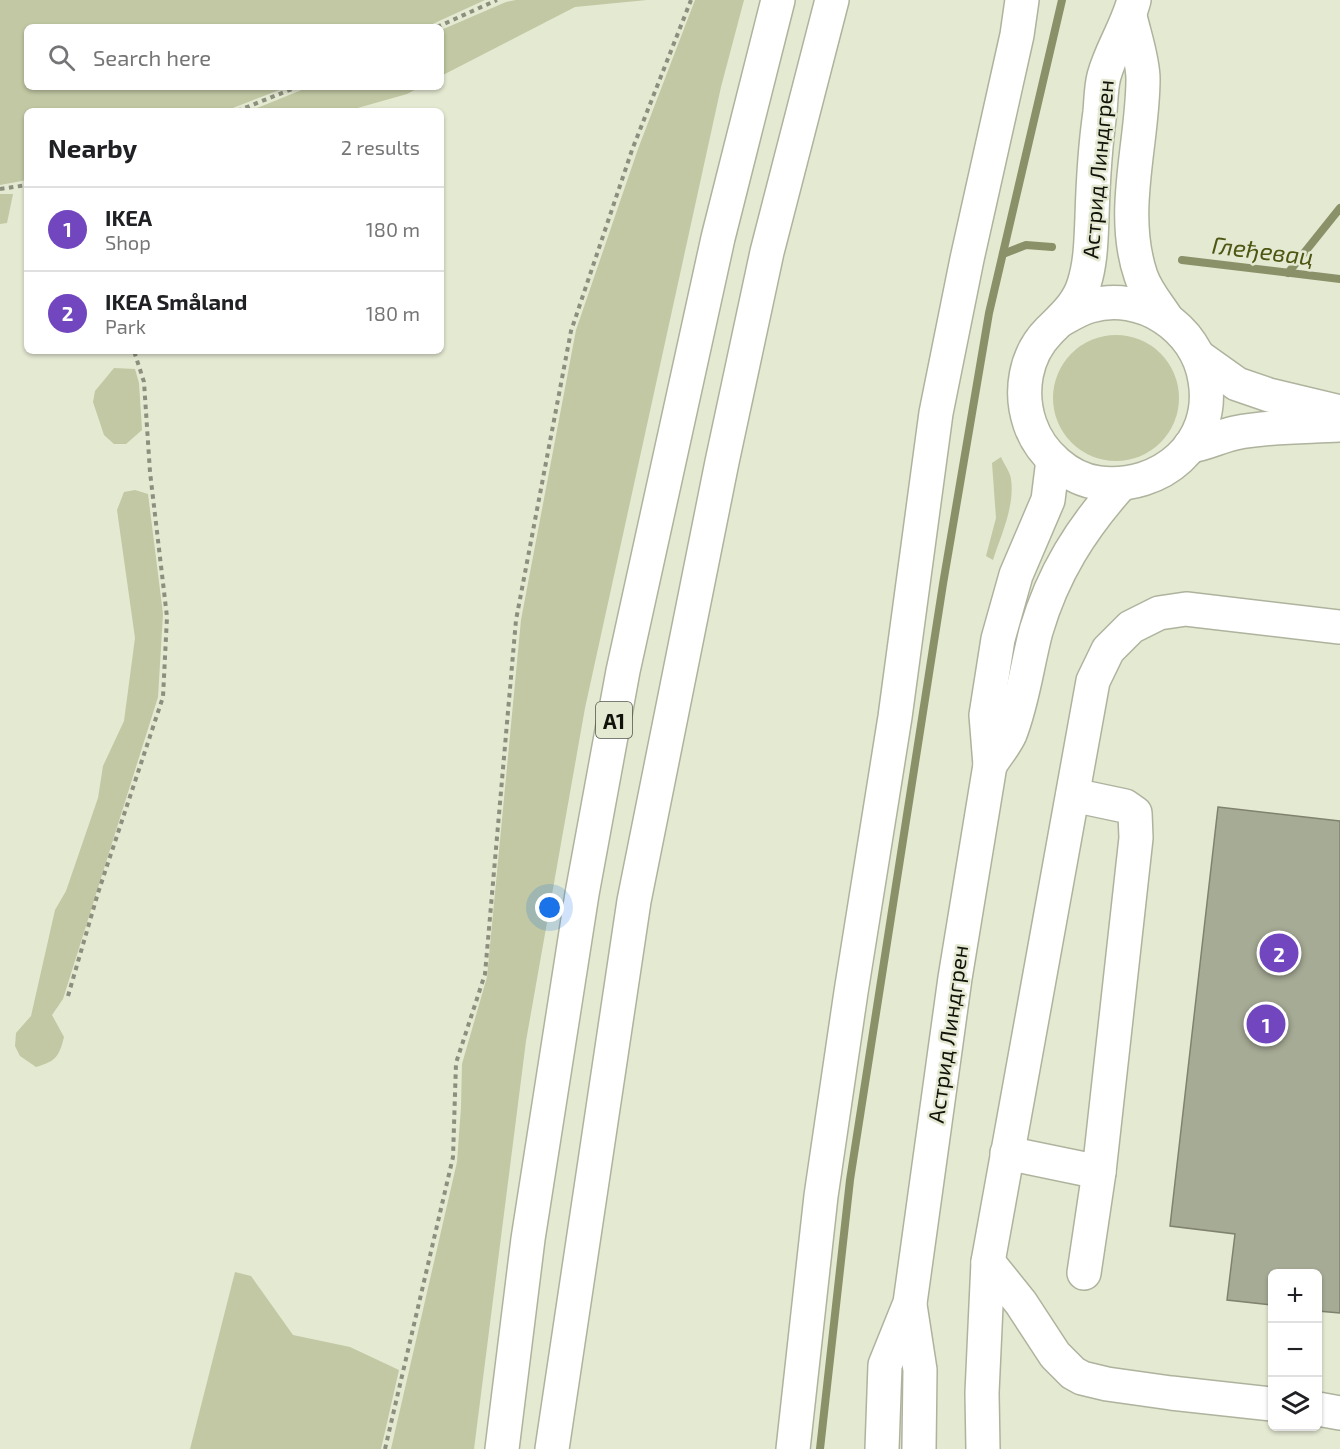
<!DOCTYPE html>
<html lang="en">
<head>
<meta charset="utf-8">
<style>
  body { margin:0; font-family:"Exo 2",sans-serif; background:#f2f2f2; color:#202124 }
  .controls { position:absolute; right:18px; bottom:18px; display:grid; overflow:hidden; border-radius:9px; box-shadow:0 2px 4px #0004 }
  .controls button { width:54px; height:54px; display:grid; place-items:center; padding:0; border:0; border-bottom:2px solid #e0e0e0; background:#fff; color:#202124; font:30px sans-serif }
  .you { position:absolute; left:550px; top:908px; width:21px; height:21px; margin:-15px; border:4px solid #fff; border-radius:50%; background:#1a73e8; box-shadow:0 0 0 9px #1a73e833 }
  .badge { display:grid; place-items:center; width:39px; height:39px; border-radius:50%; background:#7146be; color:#fff; font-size:20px; font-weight:700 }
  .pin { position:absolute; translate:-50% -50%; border:3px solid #fff; box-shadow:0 2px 6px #0006 }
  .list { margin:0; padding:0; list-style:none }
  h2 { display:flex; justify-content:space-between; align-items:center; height:78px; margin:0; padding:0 24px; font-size:26px }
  h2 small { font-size:20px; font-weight:400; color:#757577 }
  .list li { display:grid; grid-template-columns:39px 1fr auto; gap:18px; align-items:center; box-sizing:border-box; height:84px; padding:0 24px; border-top:2px solid #e0e0e0 }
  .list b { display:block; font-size:22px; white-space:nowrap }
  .list p { margin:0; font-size:20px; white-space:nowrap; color:#757577 }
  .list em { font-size:20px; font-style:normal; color:#757577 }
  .icon { flex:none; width:33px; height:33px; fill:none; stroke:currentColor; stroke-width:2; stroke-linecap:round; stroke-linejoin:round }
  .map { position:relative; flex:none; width:1340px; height:1449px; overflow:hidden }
  .search { position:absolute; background:#fff; box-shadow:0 2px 4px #0004; left:24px; top:24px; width:420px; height:66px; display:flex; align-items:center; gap:15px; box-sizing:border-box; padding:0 21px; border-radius:9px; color:#757577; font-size:22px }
  .panel { position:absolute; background:#fff; box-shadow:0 2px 4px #0004; left:24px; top:108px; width:420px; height:246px; border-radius:9px }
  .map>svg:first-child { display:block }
  .green { fill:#c1c8a3 }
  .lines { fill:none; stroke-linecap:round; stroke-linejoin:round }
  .stream { stroke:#8a9169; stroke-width:8 }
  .building { fill:#a6ab95; stroke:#7f836e; stroke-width:1.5 }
  .minor-casing { stroke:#aeb39d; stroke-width:36 }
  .highway-casing { stroke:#aeb39d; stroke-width:36 }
  .path { stroke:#8c8f7e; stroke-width:4; stroke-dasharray:4.5 4.5; stroke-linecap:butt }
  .minor { stroke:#fff; stroke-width:33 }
  .highway { stroke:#fff; stroke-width:33 }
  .labels { text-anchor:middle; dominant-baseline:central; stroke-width:5; stroke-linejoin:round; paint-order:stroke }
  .shield { fill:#e4e9d2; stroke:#505246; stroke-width:1.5 }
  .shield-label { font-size:21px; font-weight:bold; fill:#11120a }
  .street-label { font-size:22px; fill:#11120a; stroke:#e4e9d2 }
  .water-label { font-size:24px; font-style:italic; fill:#4e5613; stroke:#e4e9d2 }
</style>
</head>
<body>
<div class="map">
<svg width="1340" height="1449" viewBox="0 0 1340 1449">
  <rect width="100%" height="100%" fill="#e4e9d2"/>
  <g class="green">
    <polygon points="0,0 485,0 426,27 27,27 27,87 287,87 225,111 27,111 27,180 0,185"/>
    <polygon points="516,0 647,0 575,7 441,76 441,30 506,2"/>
    <polygon points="695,0 744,0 721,87 585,708 526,1041 474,1449 391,1449 457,1162 461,1107 462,1064 487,977 521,620 576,330 638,149"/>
    <polygon points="309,87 420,87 407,94 347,111 250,111"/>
    <polygon points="0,194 13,194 7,223 0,224"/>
    <circle cx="1116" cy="398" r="63"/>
    <polygon points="114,368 135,369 139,383 142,430 126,444 114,444 104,435 93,402 95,391"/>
    <path d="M1001 457C1004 464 1010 472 1011 479 1015 506 1001 535 993 560L986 556 996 518 992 463Z"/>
    <path d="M135 490 148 494 163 614 158 697 63 999 52 1015 64 1037C59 1057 56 1061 36 1067L20 1056 15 1046 16 1033 31 1016 55 910 66 891 98 798 103 766 124 721 135 638 117 510 124 492Z"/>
    <polygon points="235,1272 251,1276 293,1335 350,1347 399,1370 381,1449 190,1449"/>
  </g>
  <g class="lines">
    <g class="stream">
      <polyline points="1003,254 1026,245 1052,247"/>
      <polyline points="1182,260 1340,279"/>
      <polyline points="1288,273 1340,208"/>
      <polyline points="820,1449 850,1180 943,584 989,313 1062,0"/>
    </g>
  </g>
  <polygon class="building" points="1218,807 1340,821 1340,1313 1318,1311 1318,1274 1272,1274 1272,1305 1227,1300 1235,1234 1170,1226"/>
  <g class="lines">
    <g class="minor-casing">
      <g id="minor">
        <path d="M1130 16C1134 34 1143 60 1143 79 1143 143 1119 212 1141 276 1146 291 1158 305 1167 319"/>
        <path d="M1061 320C1070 315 1079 309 1090 306 1141 291 1197 327 1205 380 1216 444 1161 490 1099 483 1068 479 1040 453 1030 424 1019 392 1025 355 1049 331 1064 316 1078 304 1084 284 1091 262 1091 239 1092 217 1093 182 1095 147 1100 112 1101 101 1101 87 1104 76 1111 50 1127 27 1134 0"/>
        <polyline points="1199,357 1237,384 1269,395 1340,412"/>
        <path d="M1190 446C1206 444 1220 436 1235 433 1269 426 1306 427 1340 425"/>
        <path d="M990 765C996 755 1005 745 1010 734 1023 701 1027 665 1036 631 1053 573 1081 529 1121 484"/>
        <polyline points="1007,1153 1099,1172 1136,838 1135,813 1125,806 1073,795"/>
        <polyline points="988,1262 1021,1303 1055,1355 1073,1373 1082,1378 1107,1384 1171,1393 1272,1404"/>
        <polyline points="1084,1273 1099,1172"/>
        <polyline points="910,1305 920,1370 919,1449"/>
        <polyline points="1318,1409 1340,1413"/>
        <polyline points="793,1449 821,1196 851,992 895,717 936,413 967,259 1017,35 1022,0"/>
        <polyline points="882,1449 885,1365 910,1303 955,978 990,765 986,715 998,639 1016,575 1048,500 1053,460"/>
        <polyline points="983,1449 982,1393 988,1262 1093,681 1108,650 1131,627 1159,613 1186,609 1340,627"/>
      </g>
    </g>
    <g class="highway-casing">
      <g id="highway">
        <polyline points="502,1449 528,1239 582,894 623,671 718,238 778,0"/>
        <polyline points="552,1449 634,901 722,462 767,252 832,0"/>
      </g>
    </g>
    <g class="path">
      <polyline points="437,27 497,0"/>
      <polyline points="237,111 297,87"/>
      <polyline points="0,189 27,185"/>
      <polyline points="68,996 98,893 163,697 167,617 150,472 144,382 134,351"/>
      <polyline points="385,1449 453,1157 456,1063 485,974 516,620 571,331 632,150 691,0"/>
    </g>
    <use href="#minor" class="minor"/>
    <use href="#highway" class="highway"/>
  </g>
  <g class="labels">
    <rect class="shield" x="596" y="702" width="36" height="36" rx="4.5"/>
    <g class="shield-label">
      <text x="614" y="720">A1</text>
    </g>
    <g class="street-label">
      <text transform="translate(1097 169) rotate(-85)">Астрид Линдгрен</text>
      <text transform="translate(947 1034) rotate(-82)">Астрид Линдгрен</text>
    </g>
    <g class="water-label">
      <text transform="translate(1263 250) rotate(7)">Глеђевац</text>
    </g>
  </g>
</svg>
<div class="controls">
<button>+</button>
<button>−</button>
<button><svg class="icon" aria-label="layers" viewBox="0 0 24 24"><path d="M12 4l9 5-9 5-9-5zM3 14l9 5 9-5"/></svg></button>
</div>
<div class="you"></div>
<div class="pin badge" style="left:1266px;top:1024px">1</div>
<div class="pin badge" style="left:1279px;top:953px">2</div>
<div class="search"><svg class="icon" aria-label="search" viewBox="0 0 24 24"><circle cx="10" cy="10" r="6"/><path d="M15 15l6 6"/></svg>Search here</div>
<section class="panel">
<h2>Nearby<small>2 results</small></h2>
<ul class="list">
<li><span class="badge">1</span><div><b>IKEA</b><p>Shop</p></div><em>180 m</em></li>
<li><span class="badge">2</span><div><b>IKEA Småland</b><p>Park</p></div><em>180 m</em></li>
</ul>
</section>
</div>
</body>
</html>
